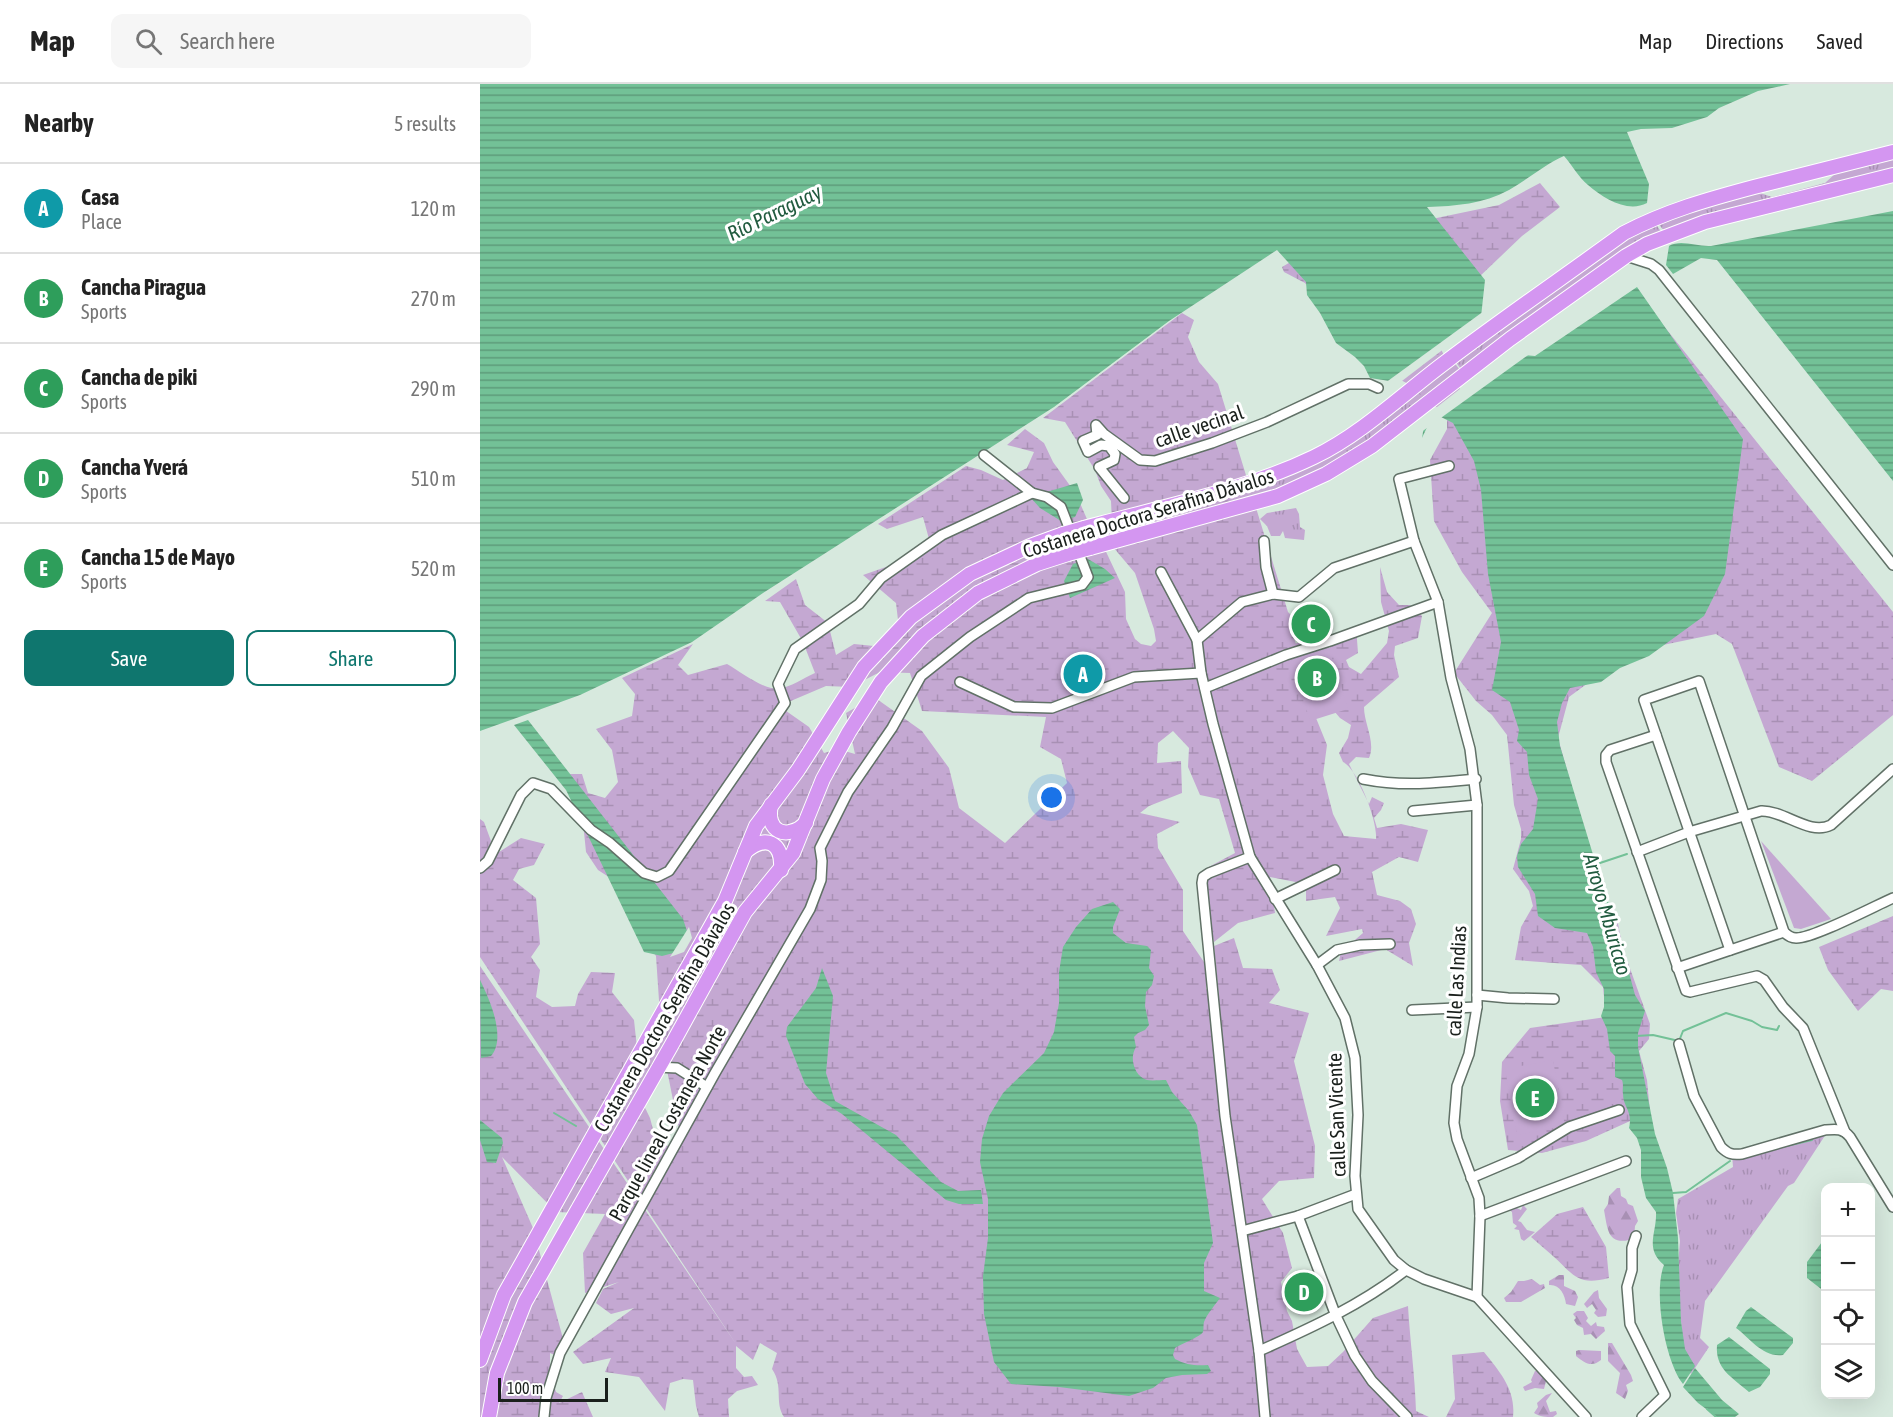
<!DOCTYPE html>
<html lang="en">
<head>
<meta charset="utf-8">
<style>
  body { margin:0; font-family:"Asap Condensed",sans-serif; background:#f6f6f6; color:#222 }
  .controls { position:absolute; right:18px; bottom:18px; display:grid; overflow:hidden; border-radius:12px; box-shadow:0 6px 24px #0002 }
  .controls button { width:54px; height:54px; display:grid; place-items:center; padding:0; border:0; border-bottom:2px solid #e0e0e0; background:#fff; color:#222; font:30px sans-serif }
  .scale { position:absolute; left:18px; bottom:15px; width:110px; box-sizing:border-box; padding-left:6px; border:3px solid #1a201c; border-top:0; font-size:16px; line-height:21px; white-space:nowrap; color:#1a201c; -webkit-text-stroke:4px #fff; paint-order:stroke }
  .you { position:absolute; left:572px; top:714px; width:21px; height:21px; margin:-15px; border:4px solid #fff; border-radius:50%; background:#1a73e8; box-shadow:0 0 0 9px #1a73e833 }
  .badge { display:grid; place-items:center; width:39px; height:39px; border-radius:50%; background:#0f766e; color:#fff; font-size:20px; font-weight:700 }
  .pin { position:absolute; translate:-50% -50%; border:3px solid #fff; box-shadow:0 2px 6px #0006 }
  .list { margin:0; padding:0; list-style:none }
  h2 { display:flex; justify-content:space-between; align-items:center; height:78px; margin:0; padding:0 24px; font-size:26px }
  h2 small { font-size:20px; font-weight:400; color:#767676 }
  .list li { display:grid; grid-template-columns:39px 1fr auto; gap:18px; align-items:center; box-sizing:border-box; height:90px; padding:0 24px; border-top:2px solid #e0e0e0 }
  .list b { display:block; font-size:22px; white-space:nowrap }
  .list p { margin:0; font-size:20px; white-space:nowrap; color:#767676 }
  .list em { font-size:20px; font-style:normal; color:#767676 }
  .actions { display:flex; gap:12px; padding:18px 24px }
  .actions a { flex:1; padding:14px 0; border:2px solid #0f766e; border-radius:12px; text-align:center; font-size:21px; color:#0f766e }
  .actions .main { background:#0f766e; color:#fff }
  .icon { flex:none; width:33px; height:33px; fill:none; stroke:currentColor; stroke-width:2; stroke-linecap:round; stroke-linejoin:round }
  .map { position:relative; flex:none; width:1413px; height:1333px; overflow:hidden }
  header { display:flex; align-items:center; gap:36px; box-sizing:border-box; height:84px; padding:0 30px; background:#fff; border-bottom:2px solid #e0e0e0 }
  header strong { font-size:28px }
  nav { display:flex; gap:33px; margin-inline-start:auto; font-size:21px }
  .search { width:420px; height:54px; background:#f6f6f6; display:flex; align-items:center; gap:15px; box-sizing:border-box; padding:0 21px; border-radius:12px; color:#767676; font-size:22px }
  main { display:flex }
  aside { flex:1; background:#fff }
  .map>svg:first-child { display:block }
  .grass { fill:url(#grass-tufts) }
  .forest { fill:url(#forest-firs) }
  .wetland { fill:url(#wetland-marsh); fill-rule:evenodd }
  .park { fill:#c4a8d2 }
  .water { fill:url(#water-rules) }
  .pier { fill:#d7e9de }
  .lines { fill:none; stroke-linecap:round; stroke-linejoin:round }
  .stream { stroke:#73c197; stroke-width:2 }
  .minor-casing { stroke:#617167; stroke-width:12 }
  .highway-casing { stroke:#fff; stroke-width:16 }
  .minor { stroke:#fff; stroke-width:9 }
  .highway { stroke:#d496f1; stroke-width:14 }
  .highway-bridge-casing { stroke:#fff; stroke-width:16; stroke-linecap:butt }
  .highway-bridge { stroke:#d496f1; stroke-width:14 }
  .labels { text-anchor:middle; dominant-baseline:central; stroke-width:6; stroke-linejoin:round; paint-order:stroke }
  .street-label { font-size:20px; fill:#1a201c; stroke:#fff }
  .water-label { font-size:21px; font-style:italic; fill:#215b3f; stroke:#fff }
</style>
</head>
<body>
<header>
<strong>Map</strong>
<div class="search"><svg class="icon" aria-label="search" viewBox="0 0 24 24"><circle cx="10" cy="10" r="6"/><path d="M15 15l6 6"/></svg>Search here</div>
<nav><a>Map</a><a>Directions</a><a>Saved</a></nav>
</header>
<main>
<aside>
<h2>Nearby<small>5 results</small></h2>
<ul class="list">
<li><span class="badge" style="background:#0f9aa8">A</span><div><b>Casa</b><p>Place</p></div><em>120 m</em></li>
<li><span class="badge" style="background:#2e9e5b">B</span><div><b>Cancha Piragua</b><p>Sports</p></div><em>270 m</em></li>
<li><span class="badge" style="background:#2e9e5b">C</span><div><b>Cancha de piki</b><p>Sports</p></div><em>290 m</em></li>
<li><span class="badge" style="background:#2e9e5b">D</span><div><b>Cancha Yverá</b><p>Sports</p></div><em>510 m</em></li>
<li><span class="badge" style="background:#2e9e5b">E</span><div><b>Cancha 15 de Mayo</b><p>Sports</p></div><em>520 m</em></li>
</ul>
<div class="actions"><a class="main">Save</a><a>Share</a></div>
</aside>
<div class="map">
<svg width="1413" height="1333" viewBox="0 0 1413 1333">
  <defs>
    <pattern id="grass-tufts" width="24" height="20" patternUnits="userSpaceOnUse" patternTransform="scale(1.5)"><rect width="24" height="20" fill="#c4a8d2"/><path d="M3 7l-1-3M5 7V3M7 7l1-3M15 17l-1-3M17 17v-4M19 17l1-3" fill="none" stroke="#a890b4"/></pattern>
    <pattern id="forest-firs" width="22" height="20" patternUnits="userSpaceOnUse" patternTransform="scale(1.5)"><rect width="22" height="20" fill="#c4a8d2"/><path d="M5 1l3.5 6h-7zM16 11l3.5 6h-7z" fill="#a890b4"/></pattern>
    <pattern id="wetland-marsh" width="20" height="14" patternUnits="userSpaceOnUse" patternTransform="scale(1.5)"><rect width="20" height="14" fill="#c4a8d2"/><path d="M1 5h8M5 5V1M11 12h8M15 12V8" fill="none" stroke="#a890b4"/></pattern>
    <pattern id="water-rules" width="6" height="5" patternUnits="userSpaceOnUse" patternTransform="scale(1.5)"><rect width="6" height="5" fill="#73c197"/><path d="M0 2.5h6" fill="none" stroke="#5e9c7a"/></pattern>
  </defs>
  <rect width="100%" height="100%" fill="#d7e9de"/>
  <g class="grass">
    <polygon points="1413,73 1413,86 1185,148 1177,138 1277,108 1292,113 1345,99 1357,88"/>
    <polygon points="1175,139 1182,149 983,288 975,277 1118,170"/>
    <polygon points="974,278 982,289 900,350 849,384 768,418 598,464 594,453 790,397"/>
    <polygon points="816,424 819,430 820,443 825,446 824,456 805,454 803,447 800,452 791,452 787,442 780,435 787,429"/>
    <polygon points="221,872 232,878 127,1063 119,1051"/>
    <polygon points="1346,1050 1314,1099 1308,1102 1225,1217 1220,1254 1229,1263 1211,1290 1205,1281 1197,1193 1200,1157 1196,1129 1198,1115 1253,1083 1252,1071"/>
  </g>
  <g class="forest">
    <path d="M1137 1104H1140L1141 1112 1146 1115 1148 1120 1153 1122 1158 1137 1155 1142 1154 1155C1128 1162 1128 1148 1124 1126L1128 1120 1129 1112Z"/>
    <polygon points="1043,1121 1047,1125 1038,1137 1041,1138 1047,1146 1055,1148 1044,1157 1041,1155 1039,1146 1034,1145 1037,1142 1033,1139 1032,1128 1028,1125 1035,1123 1041,1126"/>
    <path d="M1079 1191H1084V1202L1095 1207 1098 1213 1095 1222 1086 1220C1085 1211 1080 1200 1069 1201V1197Z"/>
    <polygon points="1052,1195 1060,1201 1064,1200 1065,1204 1041,1218 1026,1218 1024,1214 1031,1208 1038,1197 1044,1197"/>
    <polygon points="1118,1206 1119,1214 1127,1225 1126,1232 1118,1233 1114,1229 1116,1226 1112,1220 1107,1224 1104,1220 1114,1208"/>
    <polygon points="1097,1227 1104,1227 1108,1234 1106,1237 1111,1242 1116,1238 1117,1242 1124,1243 1125,1247 1116,1255 1111,1250 1104,1251 1103,1244 1097,1241 1094,1236 1096,1234 1093,1230"/>
    <polygon points="1128,1259 1132,1259 1151,1291 1153,1297 1146,1301 1148,1307 1145,1315 1136,1309 1140,1289 1128,1277"/>
    <path d="M1099 1266 1121 1267V1276C1111 1284 1105 1279 1096 1272V1267Z"/>
    <polygon points="1055,1287 1059,1287 1067,1293 1064,1305 1055,1304 1045,1307 1043,1303 1052,1298 1051,1296"/>
    <path d="M1072 1309 1066 1317 1070 1328 1076 1327 1077 1330 1073 1333C1066 1333 1060 1333 1054 1329L1058 1323 1057 1319 1066 1311Z"/>
  </g>
  <g class="wetland">
    <polygon points="1060,99 1080,123 1042,152 997,195 960,263 985,315 1169,554 1089,613 1078,654 1121,807 1137,835 1143,865 1170,940 1169,955 1159,967 1167,996 1170,1028 1106,1057 1062,1069 1028,1066 1020,1017 1022,978 1050,944 1126,933 1123,903 1101,881 1035,876 1041,843 1053,822 1049,807 1033,785 1041,755 1041,745 1034,721 1027,651 1012,631 996,617 974,589 1012,529 982,488 954,437 950,376 967,345 967,328 950,320 934,303 917,294 853,238 825,199 804,188 802,183 846,157 1019,121"/>
    <polygon points="1159,211 1413,528 1413,631 1332,697 1299,683 1252,560 1236,550 1178,562"/>
    <path d="M702 229 714 236 708 253 719 278 738 300 808 528 817 537 814 554 824 584 825 607 847 661 843 691 853 730 864 752 896 755C898 738 878 685 863 678L859 669 868 654 871 641 860 634 849 621 845 569 858 554 876 542 878 569 866 576 869 583 881 590 907 559 909 547 901 518 900 483 907 508 919 521H930L942 532 938 554 915 562 914 571 919 593 884 623C884 640 896 658 889 674L876 673 869 680 889 720 892 713 904 719 901 726 894 734 897 744 921 740 948 746 938 778 919 773 892 788 897 811 920 817 931 825 936 840 929 859 933 882 905 865 859 877 861 868 883 849 882 845 846 852 860 824 855 813 826 817V800L790 793 795 829 758 839 734 858 728 825 718 804 725 785 755 769 739 715 720 711 708 683 709 664 693 647 678 659 677 679 701 677 702 709 669 722 660 729 700 738 677 750 678 764 703 806V847L726 881V905L739 912 734 862 754 854 763 884 792 885 800 906 789 919 829 929 814 977 835 1062 834 1094 799 1097 782 1115 803 1149 812 1184 801 1198 807 1227 812 1237 817 1265 827 1283 848 1282 863 1268 893 1234 928 1222C930 1257 935 1292 936 1327L949 1333H304C294 1318 304 1303 292 1285L297 1269 280 1259 273 1276 256 1262V1284L264 1293 272 1292 278 1301 257 1307 248 1315 249 1333H219L216 1322 213 1296 203 1295 190 1299 185 1327 159 1293 125 1288 131 1274 103 1280 93 1268 154 1224 131 1230 116 1219 123 1205 139 1198 105 1209 103 1169 125 1130 76 1128 22 1073 53 1144 85 1262 81 1274 70 1269V1289L76 1308 83 1312 79 1319 102 1308 113 1333H0V882L256 1260 0 873V735L4 738 11 757 5 777 41 754 65 760 54 781 39 785 33 796 56 814 60 860 51 873 60 886 56 913 72 923 95 922 98 910 111 888 135 889 132 908 154 936 157 964 152 997 170 1034 178 1064 190 1061 199 1046 182 961 176 872 151 838 141 801 118 786 106 768 104 748 95 718 83 690H102L108 709 125 714 138 698 132 666 116 645 152 632 155 610 142 594 213 560 198 581 208 591 247 580C261 588 284 606 299 605 310 603 324 594 335 589L323 558 300 518 285 517 316 495 325 521 348 539 356 571 374 560 394 562 420 553 416 519 383 491 426 476 449 455 443 433 407 445 398 440 486 382 501 386 523 396 547 384 554 368 527 361 545 345 564 359 573 378 596 410 610 442 620 455 645 508 646 535 655 555 661 560 671 562 676 557 674 545 655 489 633 463 636 458 632 439 631 417 621 402 615 386 585 338 563 334ZM400 588 430 589 442 627 566 633 560 663 581 675 587 699 525 759 479 724 469 684 442 647 394 613 366 629 375 670 358 665 344 669 329 643 299 622 346 602 371 603Z"/>
    <polygon points="1413,832 1413,907 1401,905 1378,927 1348,886 1339,863"/>
    <path d="M1103 1123 1126 1163 1129 1194C1097 1202 1094 1191 1073 1172L1004 1268C1020 1288 1036 1306 1033 1333H966L975 1315 972 1271 1004 1268 1073 1172 1051 1153 1077 1130Z"/>
  </g>
  <g class="park">
    <polygon points="845,551 868,625 830,637 807,562"/>
    <polygon points="1281,757 1351,835 1321,845 1314,844"/>
    <polygon points="1073,976 1085,1042 1037,1051 1025,985"/>
    <polygon points="830,1186 843,1221 819,1231 805,1196"/>
  </g>
  <g class="water">
    <path d="M0 0H1310L1278 7 1239 24 1227 33 1192 44 1161 45 1147 48 1169 100 1167 119C1148 129 1124 115 1108 101 1099 94 1092 81 1084 72 1064 81 1048 95 1029 106 1003 120 976 122 947 123L1005 196 1001 233 916 298 890 294 884 282 875 273 856 259 840 229 827 211 826 198 797 166 689 237 574 323 283 509 212 558 100 611 0 647Z"/>
    <path d="M1413 127V397L1237 176 1221 174 1193 190 1186 181 1189 162C1201 155 1217 163 1231 162Z"/>
    <path d="M1157 203 1263 355 1245 490 1224 532 1169 572 1140 584 1121 598 1090 604 1082 619 1077 638 1080 662 1125 810 1135 836 1155 911 1165 927 1158 949V963L1175 1050 1187 1084 1193 1109 1198 1154 1201 1237 1205 1265 1215 1282 1203 1300C1185 1277 1173 1208 1184 1181 1164 1164 1177 1149 1176 1128L1166 1114 1161 1093V1066L1157 1054 1149 1044C1153 1027 1143 1023 1143 1010 1142 1004 1144 1002 1142 996L1135 993V972L1130 967 1127 945 1121 932 1124 923V905L1116 888 1113 863 1107 849 1075 844 1058 832 1055 810 1038 783 1037 772 1041 760 1053 745 1058 715 1049 691 1047 668 1037 657 1039 646 1030 618 1012 606 1021 558 1008 490 1001 406 994 377 973 339 961 333 949 339 942 354 945 336 1030 270 1055 272Z"/>
    <polygon points="597,399 603,416 595,433 581,437 560,424 550,413"/>
    <polygon points="608,475 625,485 635,494 590,514 584,497 593,480"/>
    <polygon points="48,636 203,835 209,853 201,867 182,872 164,868 86,706 34,641"/>
    <path d="M633 818 640 825 633 843V849L646 859 667 862 671 866 669 884 674 892 672 901 666 908 665 922 669 941 665 946 658 949 654 953 656 963C649 974 654 992 667 996 672 997 680 996 686 996L692 1008 709 1027 717 1041 733 1159 724 1179V1207L740 1214C735 1221 727 1230 724 1238 723 1241 724 1245 723 1248 720 1253 701 1260 695 1264L693 1271 695 1275C706 1281 716 1282 728 1281L731 1287 727 1290 702 1291 686 1294 673 1304 649 1312 579 1303 531 1300 514 1278 504 1230 503 1192 508 1154V1115L500 1078 502 1055 509 1032 523 1009 564 969 574 948 579 919V888L583 863 596 843 612 825Z"/>
    <polygon points="342,884 353,912 346,989 355,1017 416,1051 461,1098 478,1107 501,1106 503,1120 479,1120 466,1116 362,1030 338,1015 325,1000 306,952 307,943 336,904"/>
    <path d="M0 896C9 914 27 954 11 972L1 974Z"/>
    <polygon points="0,1036 22,1054 23,1059 16,1079 7,1078 0,1056"/>
    <polygon points="1345,1154 1345,1208 1327,1194 1327,1178"/>
    <path d="M1271 1223 1313 1254V1259L1303 1271C1283 1274 1270 1254 1256 1244L1266 1227Z"/>
    <path d="M1249 1253 1290 1285V1290L1280 1303 1269 1308C1252 1293 1235 1285 1237 1261Z"/>
    <polygon points="1215,1284 1242,1316 1259,1330 1255,1333 1237,1333 1218,1319 1203,1303"/>
  </g>
  <g class="pier">
    <polygon points="1004,227 1003,235 918,300 905,299"/>
    <polygon points="1028,267 1051,269 940,349 943,334"/>
    <polygon points="209,843 212,854 204,868 190,873"/>
  </g>
  <g class="lines">
    <g class="stream">
      <polyline points="1117,780 1147,770"/>
      <polyline points="1156,952 1173,951 1199,957 1203,947 1246,929 1272,937 1282,943 1297,946 1299,942"/>
      <polyline points="74,1029 96,1042"/>
      <polyline points="1294,1065 1332,1056"/>
      <polyline points="1193,1109 1206,1108 1250,1077"/>
      <polyline points="1227,1325 1236,1333"/>
    </g>
    <g class="minor-casing">
      <g id="minor">
        <polyline points="1146,172 1171,180 1179,186 1413,481"/>
        <polyline points="969,382 919,395 934,457 958,518 971,594 990,665 997,721 997,923 989,970 977,1002 974,1039 977,1055 999,1114 1000,1132 997,1213 1106,1333"/>
        <polyline points="644,414 619,383 634,376 635,370 629,362 621,361 608,368 603,357 617,351 616,341 624,350 660,376 675,377 732,359 787,338 868,300 889,300 898,304"/>
        <polyline points="784,457 786,483 793,510"/>
        <polyline points="681,488 717,556 721,589 733,640 770,773 837,881 865,934 875,974 878,1031 875,1092 878,1125 914,1176 926,1186 944,1195 997,1213"/>
        <polyline points="717,556 762,518 793,510 819,513 854,484 934,457"/>
        <polyline points="480,598 534,623 572,624 654,593 721,589"/>
        <polyline points="725,604 806,571 850,557 958,518"/>
        <polyline points="1176,651 1130,666 1126,671 1126,678 1206,907 1210,908 1277,892 1284,896 1303,923 1323,944 1365,1048"/>
        <path d="M883 695C924 703 954 699 996 695"/>
        <polyline points="933,727 997,721"/>
        <path d="M1157 768 1209 748 1281 727C1304 726 1329 752 1351 741L1413 685"/>
        <polyline points="770,773 729,789 723,793 722,799 745,1032 779,1267 785,1333"/>
        <polyline points="0,784 8,777 41,711 53,699 71,705 111,746 130,759 164,789 177,793 189,787 305,619 298,600 315,565 379,520 401,494 462,451 552,409"/>
        <polyline points="795,815 855,786"/>
        <path d="M1250 866 1164 616 1219 597 1304 848C1307 851 1311 854 1316 854 1332 855 1395 822 1413 814"/>
        <polyline points="837,881 857,866 880,861 910,860"/>
        <polyline points="1197,884 1304,848"/>
        <polyline points="997,911 1028,914 1074,915"/>
        <polyline points="932,926 997,923"/>
        <path d="M1199 960 1214 1012 1241 1063C1248 1070 1252 1071 1262 1070L1345 1046C1356 1045 1363 1044 1370 1053L1413 1123"/>
        <polyline points="177,983 197,984 227,1003"/>
        <polyline points="991,1094 1038,1074 1089,1043 1139,1026"/>
        <polyline points="818,1132 856,1232 875,1272 892,1297 927,1333"/>
        <polyline points="1000,1132 1146,1077"/>
        <polyline points="762,1147 818,1132 876,1110"/>
        <polyline points="1156,1152 1152,1164 1152,1186 1147,1203 1150,1240 1185,1311 1162,1333"/>
        <path d="M779 1267C831 1244 881 1221 926 1186"/>
        <polyline points="64,1333 66,1314 80,1269 235,989 330,825 341,796 342,777 340,764 368,708 412,644 441,592 490,553 549,514 602,501 608,493 581,423 567,413 552,409 504,371"/>
      </g>
    </g>
    <g class="highway-casing">
      <g id="highway">
        <path d="M604 444C681 423 761 408 834 373 882 350 925 308 967 277 1025 233 1085 192 1144 149 1186 127 1229 115 1274 103 1320 91 1367 80 1413 68"/>
        <polyline points="610,464 798,412 846,390 892,362 1030,255 1146,172 1167,160 1225,138 1413,91"/>
        <path d="M291 721C285 748 307 757 326 739"/>
        <path d="M265 768C286 750 303 758 301 786"/>
        <polyline points="0,1276 24,1211 245,817 276,742 318,686 384,583 431,533 490,490 550,462 583,450"/>
        <polyline points="9,1333 17,1289 45,1218 191,962 265,828 313,769 343,695 369,648 401,598 443,552 498,509 557,480 588,470"/>
      </g>
    </g>
    <use href="#minor" class="minor"/>
    <use href="#highway" class="highway"/>
    <g class="highway-bridge-casing">
      <g id="highway-bridge">
        <polyline points="583,450 604,444"/>
        <polyline points="588,470 610,464"/>
      </g>
    </g>
    <use href="#highway-bridge" class="highway-bridge"/>
  </g>
  <g class="labels">
    <g class="street-label">
      <text transform="translate(719 342) rotate(-19)">calle vecinal</text>
      <text transform="translate(668 429) rotate(-17)">Costanera Doctora Serafina Dávalos</text>
      <text transform="translate(976 897) rotate(-87)">calle Las Indias</text>
      <text transform="translate(184 933) rotate(-60)">Costanera Doctora Serafina Dávalos</text>
      <text transform="translate(856 1031) rotate(-92)">calle San Vicente</text>
      <text transform="translate(187 1039) rotate(-61)">Parque lineal Costanera Norte</text>
    </g>
    <g class="water-label">
      <text transform="translate(294 128) rotate(-26)">Río Paraguay</text>
      <text transform="translate(1128 830) rotate(74)">Arroyo Mburicao</text>
    </g>
  </g>
</svg>
<div class="controls">
<button>+</button>
<button>−</button>
<button><svg class="icon" aria-label="locate" viewBox="0 0 24 24"><circle cx="12" cy="12" r="6"/><path d="M12 2v4M12 18v4M2 12h4M18 12h4"/></svg></button>
<button><svg class="icon" aria-label="layers" viewBox="0 0 24 24"><path d="M12 4l9 5-9 5-9-5zM3 14l9 5 9-5"/></svg></button>
</div>
<div class="scale">100 m</div>
<div class="you"></div>
<div class="pin badge" style="left:603px;top:590px;background:#0f9aa8">A</div>
<div class="pin badge" style="left:837px;top:594px;background:#2e9e5b">B</div>
<div class="pin badge" style="left:831px;top:540px;background:#2e9e5b">C</div>
<div class="pin badge" style="left:824px;top:1208px;background:#2e9e5b">D</div>
<div class="pin badge" style="left:1055px;top:1014px;background:#2e9e5b">E</div>
</div>
</main>
</body>
</html>
